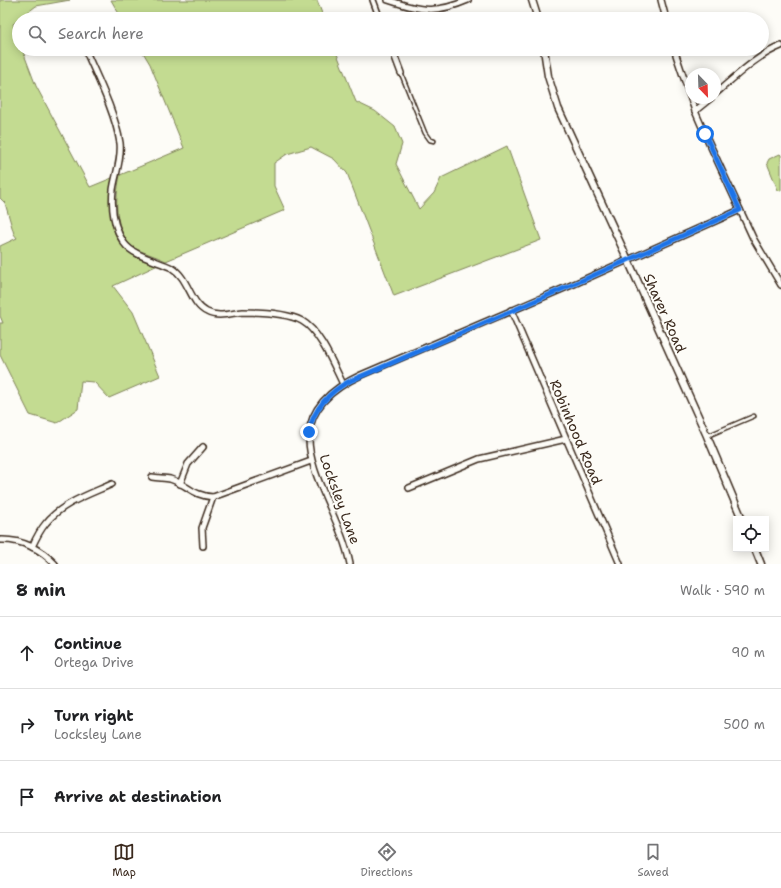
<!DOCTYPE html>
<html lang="en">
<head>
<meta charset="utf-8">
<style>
  body { margin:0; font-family:"Shantell Sans",sans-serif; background:#f2f2f2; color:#202124 }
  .controls { position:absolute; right:12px; bottom:12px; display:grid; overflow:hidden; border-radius:0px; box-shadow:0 2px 10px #0003 }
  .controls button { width:36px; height:36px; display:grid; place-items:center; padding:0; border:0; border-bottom:1px solid #e0e0e0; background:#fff; color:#202124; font:20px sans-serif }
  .compass { position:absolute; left:685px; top:68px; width:36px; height:36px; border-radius:50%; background:#fff; box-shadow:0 2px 10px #0003; rotate:157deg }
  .stop { position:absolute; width:12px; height:12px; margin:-9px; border:3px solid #1a73e8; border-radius:50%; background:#fff }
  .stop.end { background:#1a73e8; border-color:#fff; box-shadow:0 1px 4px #0008 }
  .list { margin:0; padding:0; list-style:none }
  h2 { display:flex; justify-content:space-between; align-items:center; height:52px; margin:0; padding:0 16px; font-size:17px }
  h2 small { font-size:13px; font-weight:400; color:#757577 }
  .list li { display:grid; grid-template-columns:26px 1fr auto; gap:12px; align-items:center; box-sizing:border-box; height:72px; padding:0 16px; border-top:1px solid #e0e0e0 }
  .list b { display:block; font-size:15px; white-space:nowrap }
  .list p { margin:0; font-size:13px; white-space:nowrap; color:#757577 }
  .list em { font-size:13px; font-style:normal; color:#757577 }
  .icon { flex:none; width:22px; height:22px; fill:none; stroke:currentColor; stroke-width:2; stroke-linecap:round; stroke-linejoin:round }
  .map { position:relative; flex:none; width:781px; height:564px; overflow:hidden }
  .search { position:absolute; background:#fff; box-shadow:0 2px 10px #0003; left:12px; right:12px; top:12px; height:44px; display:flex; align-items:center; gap:10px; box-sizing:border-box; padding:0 14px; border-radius:22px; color:#757577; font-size:15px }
  .sheet { height:268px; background:#fff }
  nav { display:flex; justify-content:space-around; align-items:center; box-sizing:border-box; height:56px; border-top:1px solid #e0e0e0; background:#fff; font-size:11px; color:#757577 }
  nav a { display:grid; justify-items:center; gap:2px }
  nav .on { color:#3b2a1e }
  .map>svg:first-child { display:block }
  .green { fill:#c3db91; stroke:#7f8258 }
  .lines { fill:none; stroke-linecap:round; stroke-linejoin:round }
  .service-casing { stroke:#3b2a1e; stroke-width:5.5 }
  .minor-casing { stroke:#3b2a1e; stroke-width:8 }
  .tertiary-casing { stroke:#3b2a1e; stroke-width:9 }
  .service { stroke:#fdfcf7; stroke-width:2.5 }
  .minor { stroke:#fdfcf7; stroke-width:5 }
  .tertiary { stroke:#fdfcf7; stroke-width:6 }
  .route { stroke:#1a73e8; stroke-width:5 }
  .labels { text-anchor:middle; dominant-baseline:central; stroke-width:4; stroke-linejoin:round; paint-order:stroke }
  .street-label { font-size:14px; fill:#3b2a1e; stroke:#fdfcf7 }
</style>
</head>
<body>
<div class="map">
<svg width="781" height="564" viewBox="0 0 781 564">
  <rect width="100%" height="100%" fill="#fdfcf7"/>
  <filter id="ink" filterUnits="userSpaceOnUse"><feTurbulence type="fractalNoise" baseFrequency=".025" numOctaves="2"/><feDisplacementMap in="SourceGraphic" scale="8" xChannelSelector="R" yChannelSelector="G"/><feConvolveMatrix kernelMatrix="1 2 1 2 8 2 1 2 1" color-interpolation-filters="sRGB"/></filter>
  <g filter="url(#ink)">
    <g class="green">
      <path d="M0 0H70L36 6 13 24 19 41V49H22L36 86 90 187 112 178C108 201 108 233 127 251 135 258 148 261 158 265L113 286 133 312 160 376 109 398 94 382 81 381 78 409 57 423 30 415 0 355V323H3L0 316V246L17 238 14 234 5 203 0 198Z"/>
      <polygon points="111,0 317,0 324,19 122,19"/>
      <path d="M141 49H335L356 102 375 111 395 127 402 144 396 164 419 209 434 193 441 178 507 146 541 240 394 296 347 173 334 159 311 147 287 154 274 163V186L285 210 166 261C156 256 144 253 134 248 129 245 127 241 124 236 114 216 116 196 120 175L184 148 150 64Z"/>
      <polygon points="780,154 781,155 781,191 778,190 767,163 769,159"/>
    </g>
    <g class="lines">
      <g class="service-casing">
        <g id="service">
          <polyline points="401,73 425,133 430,140 434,141"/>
          <polyline points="707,436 754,416"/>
        </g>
      </g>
      <g class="minor-casing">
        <g id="minor">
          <polyline points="373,0 380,19"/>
          <path d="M388 0C421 11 436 14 468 0"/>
          <polyline points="661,0 666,19"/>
          <path d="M85 49C97 77 115 112 120 143 122 159 115 175 113 190 111 208 114 228 124 243 133 256 158 261 172 268 189 278 190 304 207 312 218 318 231 313 243 312 260 312 287 313 302 321 320 331 334 366 343 384"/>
          <polyline points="392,49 401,73"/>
          <polyline points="674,49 695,111 705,134 753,238 781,285"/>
          <path d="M715 94C735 77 756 56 781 46"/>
          <polyline points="695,111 711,98"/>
          <polyline points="511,310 620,564"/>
          <path d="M152 477C158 478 165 478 170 479 187 484 193 496 213 497L311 461"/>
          <polyline points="180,484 188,464 203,447"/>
          <polyline points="409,488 479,459 566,439"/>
          <path d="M0 540C21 539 41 549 55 564"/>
          <polyline points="203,546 202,528 213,497"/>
          <path d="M32 547C36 538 40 530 46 523 62 503 90 494 112 484"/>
          <path d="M350 564C336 493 259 422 361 375L574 284 740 210"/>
        </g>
      </g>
      <g class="tertiary-casing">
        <g id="tertiary">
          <polyline points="532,0 538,19"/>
          <polyline points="544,49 548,76 558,108 628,260 707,436 742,519"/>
          <polyline points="755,549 761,564"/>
        </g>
      </g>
      <use href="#service" class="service"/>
      <use href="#minor" class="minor"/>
      <use href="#tertiary" class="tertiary"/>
    </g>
  </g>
  <g class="lines" filter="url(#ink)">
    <path class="route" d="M309 432C313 409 330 391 350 381L574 284 740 210 705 134"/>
  </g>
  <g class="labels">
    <g class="street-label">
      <text transform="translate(665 313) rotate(66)">Sharer Road</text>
      <text transform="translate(576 432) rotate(67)">Robinhood Road</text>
      <text transform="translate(340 499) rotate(70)">Locksley Lane</text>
    </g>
  </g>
</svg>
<div class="controls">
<button><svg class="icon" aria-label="locate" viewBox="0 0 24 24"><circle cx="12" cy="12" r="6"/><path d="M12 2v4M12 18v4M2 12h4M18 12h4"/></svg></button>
</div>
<svg class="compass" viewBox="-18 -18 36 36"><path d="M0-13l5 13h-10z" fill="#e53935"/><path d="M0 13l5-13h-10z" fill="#757577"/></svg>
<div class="stop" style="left:705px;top:134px"></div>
<div class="stop end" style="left:309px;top:432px"></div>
<div class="search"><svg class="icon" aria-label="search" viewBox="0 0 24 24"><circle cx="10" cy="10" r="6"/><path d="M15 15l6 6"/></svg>Search here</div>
</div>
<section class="sheet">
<h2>8 min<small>Walk · 590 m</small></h2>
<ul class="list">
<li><svg class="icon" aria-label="ahead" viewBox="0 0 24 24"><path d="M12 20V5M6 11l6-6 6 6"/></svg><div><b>Continue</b><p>Ortega Drive</p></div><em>90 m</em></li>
<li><svg class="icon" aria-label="right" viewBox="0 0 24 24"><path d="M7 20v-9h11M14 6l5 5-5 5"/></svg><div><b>Turn right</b><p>Locksley Lane</p></div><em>500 m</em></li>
<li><svg class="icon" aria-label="arrive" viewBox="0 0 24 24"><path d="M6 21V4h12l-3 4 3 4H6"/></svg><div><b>Arrive at destination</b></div></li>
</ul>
</section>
<nav>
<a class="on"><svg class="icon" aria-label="map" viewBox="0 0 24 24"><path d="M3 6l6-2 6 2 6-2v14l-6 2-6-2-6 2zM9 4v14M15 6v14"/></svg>Map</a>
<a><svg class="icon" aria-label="directions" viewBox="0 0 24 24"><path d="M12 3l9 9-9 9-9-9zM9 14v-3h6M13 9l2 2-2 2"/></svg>Directions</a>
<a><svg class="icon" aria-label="saved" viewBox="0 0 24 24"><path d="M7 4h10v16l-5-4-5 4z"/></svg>Saved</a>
</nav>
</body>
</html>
